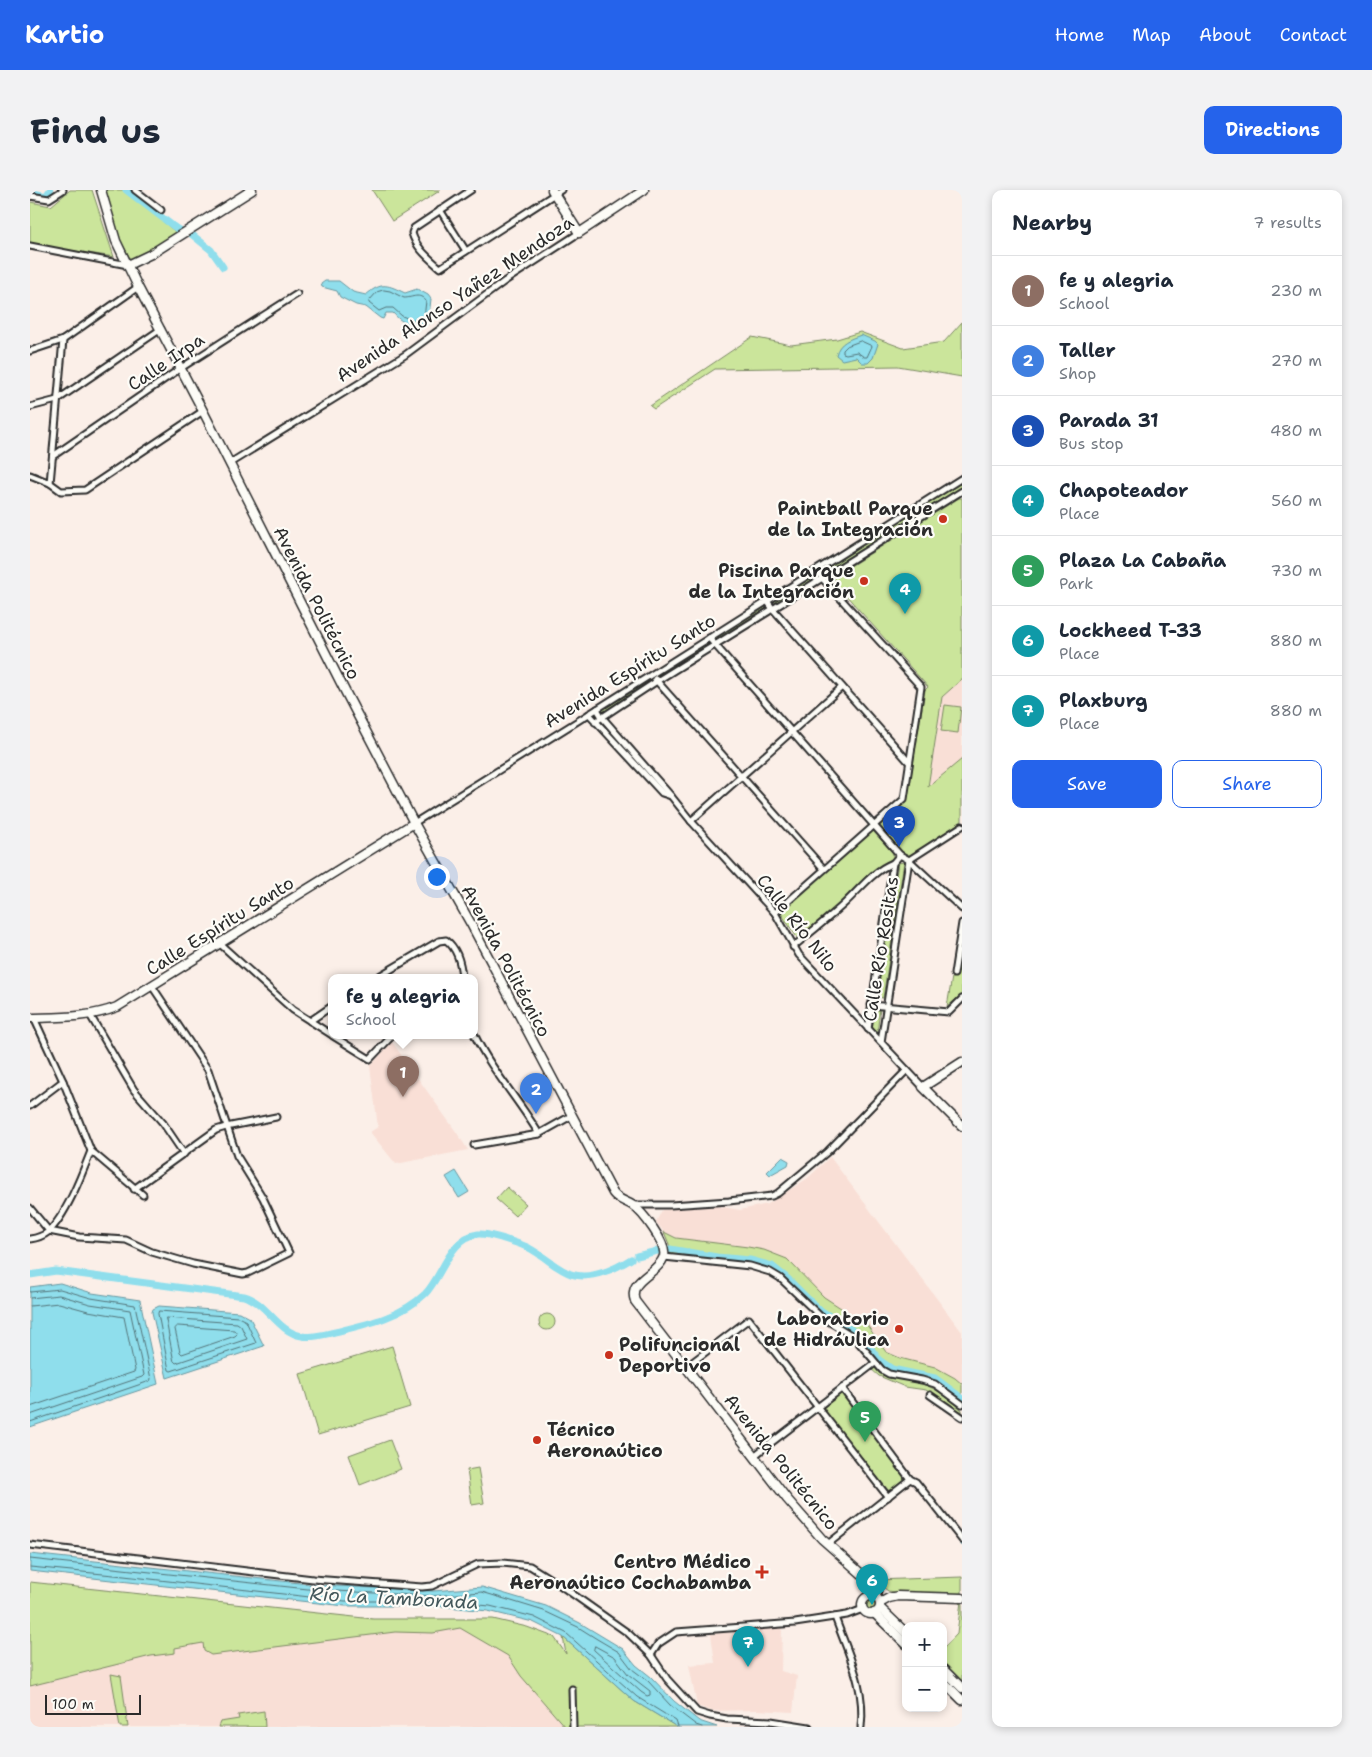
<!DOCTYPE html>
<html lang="en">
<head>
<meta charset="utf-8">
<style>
  body { margin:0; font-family:"Shantell Sans",sans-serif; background:#f2f2f3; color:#1f2937 }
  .controls { position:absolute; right:15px; bottom:15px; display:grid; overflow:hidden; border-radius:10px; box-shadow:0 2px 8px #0003 }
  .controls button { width:45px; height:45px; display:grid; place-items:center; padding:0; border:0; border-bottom:1px solid #e0e1e3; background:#fff; color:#1f2937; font:25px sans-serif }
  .scale { position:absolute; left:15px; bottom:12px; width:96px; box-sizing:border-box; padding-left:5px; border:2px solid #2b2b2b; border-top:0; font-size:14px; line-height:18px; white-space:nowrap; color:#2b2b2b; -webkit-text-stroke:4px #fdfcf7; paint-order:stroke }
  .you { position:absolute; left:406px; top:686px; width:18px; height:18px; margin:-12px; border:4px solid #fff; border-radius:50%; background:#1a73e8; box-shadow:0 0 0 8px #1a73e833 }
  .badge { display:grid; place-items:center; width:32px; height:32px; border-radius:50%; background:#2563eb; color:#fff; font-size:16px; font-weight:700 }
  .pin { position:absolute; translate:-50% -41px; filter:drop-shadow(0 1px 2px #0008) }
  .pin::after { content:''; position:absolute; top:26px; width:18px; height:15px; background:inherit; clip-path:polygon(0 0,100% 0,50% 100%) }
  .popup { position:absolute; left:298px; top:784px; width:150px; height:65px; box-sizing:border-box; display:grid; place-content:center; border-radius:10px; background:#fff; filter:drop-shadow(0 1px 4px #0005); font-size:16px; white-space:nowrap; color:#747a83 }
  .popup b { font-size:19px; color:#1f2937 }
  .popup::after { content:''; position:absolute; left:50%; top:100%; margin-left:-10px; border:10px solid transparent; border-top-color:#fff }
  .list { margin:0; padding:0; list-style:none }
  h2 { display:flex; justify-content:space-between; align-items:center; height:65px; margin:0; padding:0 20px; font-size:21px }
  h2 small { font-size:16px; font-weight:400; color:#747a83 }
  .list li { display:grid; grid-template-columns:32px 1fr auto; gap:15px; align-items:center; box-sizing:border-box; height:70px; padding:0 20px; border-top:1px solid #e0e1e3 }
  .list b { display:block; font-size:19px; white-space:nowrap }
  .list p { margin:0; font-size:16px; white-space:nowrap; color:#747a83 }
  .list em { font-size:16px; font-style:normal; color:#747a83 }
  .actions { display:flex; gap:10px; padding:15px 20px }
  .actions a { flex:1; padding:11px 0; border:1px solid #2563eb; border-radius:10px; text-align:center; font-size:18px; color:#2563eb }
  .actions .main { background:#2563eb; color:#fff }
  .map { position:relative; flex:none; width:932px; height:1537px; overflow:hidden; border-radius:10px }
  header { display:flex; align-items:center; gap:30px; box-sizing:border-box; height:70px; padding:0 25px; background:#2563eb; color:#fff }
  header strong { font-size:24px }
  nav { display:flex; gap:28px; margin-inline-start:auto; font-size:18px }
  .intro { display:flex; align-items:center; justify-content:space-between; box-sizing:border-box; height:120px; padding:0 30px }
  h1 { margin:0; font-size:35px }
  .button { padding:12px 22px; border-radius:10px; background:#2563eb; color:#fff; font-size:18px; font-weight:700 }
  main { display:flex; gap:30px; padding:0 30px }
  aside { flex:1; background:#fff; border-radius:10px; box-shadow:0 2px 8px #0003 }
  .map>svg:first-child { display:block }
  .built { fill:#f9dfd6 }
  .green { fill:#cbe59b; stroke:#7b8863 }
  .water { fill:#8fdeec; stroke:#67969f }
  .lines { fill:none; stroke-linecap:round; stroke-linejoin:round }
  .shore { stroke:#537378; stroke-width:1 }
  .stream { stroke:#67969f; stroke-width:2 }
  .canal { stroke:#8fdeec; stroke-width:7 }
  .street-casing { stroke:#2b2b2b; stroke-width:9 }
  .secondary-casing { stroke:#2b2b2b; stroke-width:11 }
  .street { stroke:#fdfcf7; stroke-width:5 }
  .secondary { stroke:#fdfcf7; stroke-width:8 }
  .poi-dot { fill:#c8321e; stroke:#fdfcf7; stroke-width:2 }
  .labels { text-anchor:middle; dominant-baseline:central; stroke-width:4.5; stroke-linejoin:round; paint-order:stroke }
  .street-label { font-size:18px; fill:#2b2b2b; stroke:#fdfcf7 }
  .poi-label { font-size:18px; font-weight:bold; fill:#2b2b2b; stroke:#fdfcf7; text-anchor:end }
  .water-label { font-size:19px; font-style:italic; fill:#44585b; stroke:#fdfcf7 }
</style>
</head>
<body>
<header>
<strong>Kartio</strong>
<nav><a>Home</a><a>Map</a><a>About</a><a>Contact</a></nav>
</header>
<div class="intro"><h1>Find us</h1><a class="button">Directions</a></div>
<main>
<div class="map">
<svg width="932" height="1537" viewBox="0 0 932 1537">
  <rect width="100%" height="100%" fill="#fbefe8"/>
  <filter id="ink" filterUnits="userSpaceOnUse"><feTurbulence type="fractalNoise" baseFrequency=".02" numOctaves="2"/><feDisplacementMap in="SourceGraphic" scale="10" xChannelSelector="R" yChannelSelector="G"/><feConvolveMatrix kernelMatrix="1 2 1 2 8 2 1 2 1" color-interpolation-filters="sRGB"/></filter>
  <g filter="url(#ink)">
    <g class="built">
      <polygon points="932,489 932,569 898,598 912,507"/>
      <polygon points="362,852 427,943 438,960 366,974 340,942 348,937 340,876"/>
      <polygon points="800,967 932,1142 932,1194 925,1188 856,1162 837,1135 794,1107 756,1069 718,1057 646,1048 634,1042 626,1032 632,1020 687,1016 710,1020 738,1014 778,988"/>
      <polygon points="0,1392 343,1429 463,1429 497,1437 524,1447 539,1537 0,1537"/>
      <polygon points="752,1438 751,1481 767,1486 763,1522 727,1520 682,1521 667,1516 659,1475 685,1473 681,1444"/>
    </g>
    <g class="green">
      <polygon points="40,0 62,0 84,67 0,54 0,12 21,16"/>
      <polygon points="74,0 95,0 148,44 109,68 101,70 86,42"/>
      <polygon points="342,0 411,0 362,31"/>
      <polygon points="932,132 932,187 868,176 685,179 624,219 620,216 722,147 761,155 807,149 830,142 873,158 914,152"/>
      <polygon points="930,294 932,297 796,383 792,379 925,295"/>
      <polygon points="929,308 932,308 932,489 912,507 898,597 932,569 932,631 879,666 872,663 849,636 877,611 895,500 898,497 805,393 804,388 806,385"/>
      <polygon points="782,387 784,391 746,415 744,411"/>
      <polygon points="735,417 737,420 686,451 684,448"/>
      <polygon points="674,453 678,455 630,485 628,483"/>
      <polygon points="619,488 621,491 573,524 571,520"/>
      <polygon points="915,515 931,517 928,543 911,541"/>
      <polygon points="843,641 863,663 863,668 839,683 814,710 768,749 750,722"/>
      <polygon points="874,672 853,808 847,807 868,673"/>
      <polygon points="928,772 932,776 932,804 917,817 922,787 925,786"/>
      <polygon points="844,818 850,818 847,844 841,835"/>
      <polygon points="477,997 496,1014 485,1026 466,1009"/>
      <polygon points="634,1042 646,1048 718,1057 734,1060 757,1069 794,1107 837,1135 856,1162 870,1168 905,1177 925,1188 932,1194 932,1211 907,1192 860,1182 854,1179 826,1145 791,1124 741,1080 720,1074 641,1064 639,1054"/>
      <circle cx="517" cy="1132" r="8"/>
      <polygon points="362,1156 380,1217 288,1245 270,1184"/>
      <path d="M845 1176C862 1193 880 1188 900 1197 911 1202 923 1212 932 1220V1224L896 1200 875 1197 849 1186 841 1179Z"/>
      <polygon points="811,1203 814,1204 874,1286 873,1291 861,1301 858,1300 794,1220 794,1217"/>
      <polygon points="360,1250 371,1279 330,1295 319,1265"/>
      <polygon points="448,1278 454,1313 442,1315 437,1280"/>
      <polygon points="932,1387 932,1404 864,1402 858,1401 844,1390"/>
      <polygon points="0,1392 343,1429 463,1429 497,1437 524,1447 536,1464 533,1447 604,1511 647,1537 535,1537 491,1486 478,1466 430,1438 403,1443 365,1442 181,1465 174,1461 173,1453 145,1458 145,1463 121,1466 0,1496"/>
      <circle cx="841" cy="1415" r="5.5"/>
      <polygon points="931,1411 932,1411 932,1492 913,1473 913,1459 927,1444"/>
      <polygon points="81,1484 91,1486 98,1537 90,1537"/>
      <polygon points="234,1521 235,1537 188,1537 190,1532 209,1529 208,1525"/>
    </g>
    <g class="water">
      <path d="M295 91H309L323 102 336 105C352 91 358 95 375 103L387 99 398 105 401 109 398 134C383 135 374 136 363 123H356L353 129 350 128 336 117 326 115 310 107 307 101 292 97 291 94Z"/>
      <path d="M831 145 845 151 848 154 843 168 838 173H832L826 167 812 170 806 165C809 152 820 149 831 145Z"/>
      <polygon points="752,967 759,971 758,975 740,985 737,982"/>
      <polygon points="426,981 439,1002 429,1008 416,987"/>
      <polygon points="30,1093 62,1103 110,1110 128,1194 0,1237 0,1097"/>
      <polygon points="129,1116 209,1122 220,1128 234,1156 137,1188 122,1122 123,1119"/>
      <polygon points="0,1364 288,1395 403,1401 452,1397 516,1416 550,1433 593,1459 606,1475 621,1487 644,1511 669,1531 687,1537 647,1537 604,1511 533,1447 503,1432 458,1421 408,1416 315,1416 0,1381"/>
    </g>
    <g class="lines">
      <g class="shore">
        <path d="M354 100 360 101 374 108C383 108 389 102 396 111L394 128 382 130 372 126 363 118H356L349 121 339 113V111L347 102Z"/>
        <polygon points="831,151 842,156 837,167 834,167 827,162 816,164 813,163 813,160 817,156"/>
        <polyline points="0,1102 30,1099 61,1108 105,1115 121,1189 120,1191 0,1232"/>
        <polyline points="0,1108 29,1105 60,1114 100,1120 114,1185 112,1187 0,1225"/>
        <polyline points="0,1116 29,1113 58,1121 94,1127 105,1180 104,1182 0,1217"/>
        <polygon points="129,1121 208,1127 216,1131 226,1153 141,1181 139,1180 128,1124"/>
        <polygon points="136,1128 207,1133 211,1136 217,1149 146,1173 144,1171"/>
        <polygon points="148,1136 204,1140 207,1144 205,1146 152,1164 150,1162 145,1139"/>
        <polyline points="0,1369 287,1400 403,1406 452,1402 514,1421 548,1437 567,1449 589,1462 602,1479 618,1491 640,1515 666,1535 672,1537"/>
        <polyline points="0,1377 94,1386 315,1411 408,1411 460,1416 504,1427 536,1443 607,1507 646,1531 648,1537"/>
        <polygon points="565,1456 585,1467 598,1484 620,1501 620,1505 617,1506 611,1502 564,1460"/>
      </g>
      <polyline class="stream" points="884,1293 932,1355"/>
      <g class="canal">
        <polyline points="96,0 147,39 150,40"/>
        <polyline points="0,2 16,6 20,0"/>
        <polyline points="160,43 181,60 193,77"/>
        <polyline points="640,1059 687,1067 720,1070 742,1076 757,1088 787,1118 833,1147 849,1170 862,1179 905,1188 932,1208"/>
        <polyline points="607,1066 631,1060"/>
        <path d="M0 1085 26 1081 214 1106C237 1112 247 1142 272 1146 281 1148 293 1145 301 1143 334 1135 370 1128 395 1104 412 1087 420 1047 448 1044 457 1043 466 1047 474 1049 483 1052 491 1054 499 1058 527 1073 537 1095 574 1082 584 1079 593 1074 601 1069"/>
      </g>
      <g class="street-casing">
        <g id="street">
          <polyline points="105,0 131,20"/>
          <path d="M441 0 384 38 382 43C386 58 399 68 410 78L531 0"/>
          <polyline points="0,6 19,9 33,0"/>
          <polyline points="410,20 436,61"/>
          <polyline points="0,56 98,75"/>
          <polyline points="0,161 33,150 108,97"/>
          <polyline points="0,217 27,210 131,139"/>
          <polyline points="23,266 151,178 267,104"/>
          <polyline points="200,273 375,165 475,91 549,43"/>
          <polyline points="0,285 20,293 31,301 55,300 173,221"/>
          <polyline points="20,293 33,150"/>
          <polyline points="737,411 743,419 878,571"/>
          <polyline points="679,448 870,665 879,670 932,719"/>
          <polyline points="625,489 794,679"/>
          <polyline points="567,519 572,527 641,606 661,631 745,723 769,765 893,897"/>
          <polyline points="559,524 632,603 641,606"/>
          <polyline points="565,532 627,491 932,301"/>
          <polyline points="661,631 812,497"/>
          <polyline points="384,633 567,519 932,288"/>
          <polyline points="879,670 932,636"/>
          <polyline points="745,723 874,609 891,497 792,388 787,380"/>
          <polyline points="190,754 263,820 302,845"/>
          <path d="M763 757C781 742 799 728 815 713 831 698 843 681 863 673"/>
          <polyline points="924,784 932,733"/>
          <path d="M346 788 409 751 416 750C428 759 431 774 432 788"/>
          <polyline points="841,815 919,822 932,809"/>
          <polyline points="60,825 104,900 133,933 154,964"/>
          <polyline points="280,831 302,816"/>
          <polyline points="838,839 863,673 870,665"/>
          <path d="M444 844C461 880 489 910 509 944"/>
          <polyline points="303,846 340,869 362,846"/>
          <polyline points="851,852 879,670"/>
          <polyline points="0,916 33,891"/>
          <polyline points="444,955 509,944 541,926"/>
          <polyline points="61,961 113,1005"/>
          <polyline points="104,999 186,940 196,937 246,927"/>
          <polyline points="602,1015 641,1015 699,1011 742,1006 748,1003 797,962 876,881"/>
          <polyline points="0,1018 19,1041 49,1047 96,1050 122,1062 163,1074 213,1084 218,1083 259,1063 233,1008 207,966 178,880 122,796"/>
          <path d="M0 1049C7 1048 13 1046 18 1042 36 1026 52 984 61 961L33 891 4 828"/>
          <polyline points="634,1067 720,1076 740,1082 750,1088 790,1126 824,1147 852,1180 859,1184 892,1190 905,1194 932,1214"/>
          <polyline points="656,1177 719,1129 858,1307"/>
          <polyline points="812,1198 880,1289 886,1292 932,1350"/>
          <polyline points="900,1205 932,1227"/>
          <polyline points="724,1266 845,1173"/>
          <polyline points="798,1354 880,1289"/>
          <polyline points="0,1355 283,1389 392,1397 402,1396 448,1374 473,1373 500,1376 527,1393 598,1443 621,1465 637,1489 667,1522 680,1526 697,1529 741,1531 779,1537"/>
          <path d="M805 1427C818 1464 836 1497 831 1537"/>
          <polyline points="621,1465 628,1454 646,1442 765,1433 817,1425 833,1419"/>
          <polyline points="542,1499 543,1537"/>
        </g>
      </g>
      <g class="secondary-casing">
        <g id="secondary">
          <path d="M71 0 86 51 108 97 173 221 316 503 384 633 441 734 583 1003C588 1010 596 1011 602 1015 613 1022 637 1054 634 1066 629 1084 597 1089 605 1111L757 1309 792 1349 843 1394 847 1401 846 1406"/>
          <polyline points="522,0 549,43 614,0"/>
          <polyline points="98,75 121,64 222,0"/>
          <path d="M0 828C29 827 59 828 87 817L384 633"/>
          <polyline points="932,872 893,897 932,936"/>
          <circle cx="841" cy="1415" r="9"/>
          <polyline points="850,1413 859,1408 868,1406 932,1408"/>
          <polyline points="850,1418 876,1443"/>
          <polyline points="844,1423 876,1454"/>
          <polyline points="913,1479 932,1498"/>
          <polyline points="913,1491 932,1510"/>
        </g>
      </g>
      <use href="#street" class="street"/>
      <use href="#secondary" class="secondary"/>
    </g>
  </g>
  <g class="poi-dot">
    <circle cx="913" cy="329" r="5"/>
    <circle cx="834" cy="391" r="5"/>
    <circle cx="869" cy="1139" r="5"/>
    <circle cx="579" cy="1165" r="5"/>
    <circle cx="507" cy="1250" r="5"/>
    <path d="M729.5 1374.5h5v5h5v5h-5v5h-5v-5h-5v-5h5z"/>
  </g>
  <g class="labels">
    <g class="street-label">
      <text transform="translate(425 109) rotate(-34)">Avenida Alonso Yañez Mendoza</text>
      <text transform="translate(136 172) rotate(-34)">Calle Irpa</text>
      <text transform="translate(287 413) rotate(63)">Avenida Politécnico</text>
      <text transform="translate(600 481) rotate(-32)">Avenida Espíritu Santo</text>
      <text transform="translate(767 733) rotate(52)">Calle Río Nilo</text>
      <text transform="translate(190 736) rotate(-32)">Calle Espíritu Santo</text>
      <text transform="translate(851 759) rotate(-81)">Calle Río Rositas</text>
      <text transform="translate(476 771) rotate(62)">Avenida Politécnico</text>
      <text transform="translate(751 1272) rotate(51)">Avenida Politécnico</text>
    </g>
    <g class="poi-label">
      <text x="903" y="319">Paintball Parque<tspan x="903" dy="21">de la Integración</tspan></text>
      <text x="824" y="381">Piscina Parque<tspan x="824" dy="21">de la Integración</tspan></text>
      <text x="859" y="1129">Laboratorio<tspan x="859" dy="21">de Hidráulica</tspan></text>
      <text x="589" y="1155" text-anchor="start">Polifuncional<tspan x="589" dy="21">Deportivo</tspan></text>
      <text x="517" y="1240" text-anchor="start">Técnico<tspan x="517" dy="21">Aeronaútico</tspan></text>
      <text x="721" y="1372">Centro Médico<tspan x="721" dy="21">Aeronaútico Cochabamba</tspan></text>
    </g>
    <g class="water-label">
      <text transform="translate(364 1408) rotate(3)">Río La Tamborada</text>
    </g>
  </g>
</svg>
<div class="controls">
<button>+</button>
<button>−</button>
</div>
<div class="scale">100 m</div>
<div class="you"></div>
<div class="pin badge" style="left:373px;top:907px;background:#8d6e63">1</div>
<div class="popup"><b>fe y alegria</b>School</div>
<div class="pin badge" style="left:506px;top:924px;background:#3f7fe0">2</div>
<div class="pin badge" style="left:869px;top:657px;background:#1a4fb4">3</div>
<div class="pin badge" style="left:875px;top:424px;background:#0f9aa8">4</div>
<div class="pin badge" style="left:835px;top:1252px;background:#2e9e5b">5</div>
<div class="pin badge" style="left:842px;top:1415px;background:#0f9aa8">6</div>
<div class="pin badge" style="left:718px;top:1477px;background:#0f9aa8">7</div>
</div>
<aside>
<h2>Nearby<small>7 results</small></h2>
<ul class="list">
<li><span class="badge" style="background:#8d6e63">1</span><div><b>fe y alegria</b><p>School</p></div><em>230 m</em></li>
<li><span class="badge" style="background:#3f7fe0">2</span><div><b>Taller</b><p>Shop</p></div><em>270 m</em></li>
<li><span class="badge" style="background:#1a4fb4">3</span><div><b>Parada 31</b><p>Bus stop</p></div><em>480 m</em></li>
<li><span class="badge" style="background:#0f9aa8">4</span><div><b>Chapoteador</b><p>Place</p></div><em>560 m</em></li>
<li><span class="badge" style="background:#2e9e5b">5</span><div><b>Plaza La Cabaña</b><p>Park</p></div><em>730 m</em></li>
<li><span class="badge" style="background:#0f9aa8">6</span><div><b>Lockheed T-33</b><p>Place</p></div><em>880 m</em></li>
<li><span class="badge" style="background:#0f9aa8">7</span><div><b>Plaxburg</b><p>Place</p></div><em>880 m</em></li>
</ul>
<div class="actions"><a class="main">Save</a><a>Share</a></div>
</aside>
</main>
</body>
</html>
